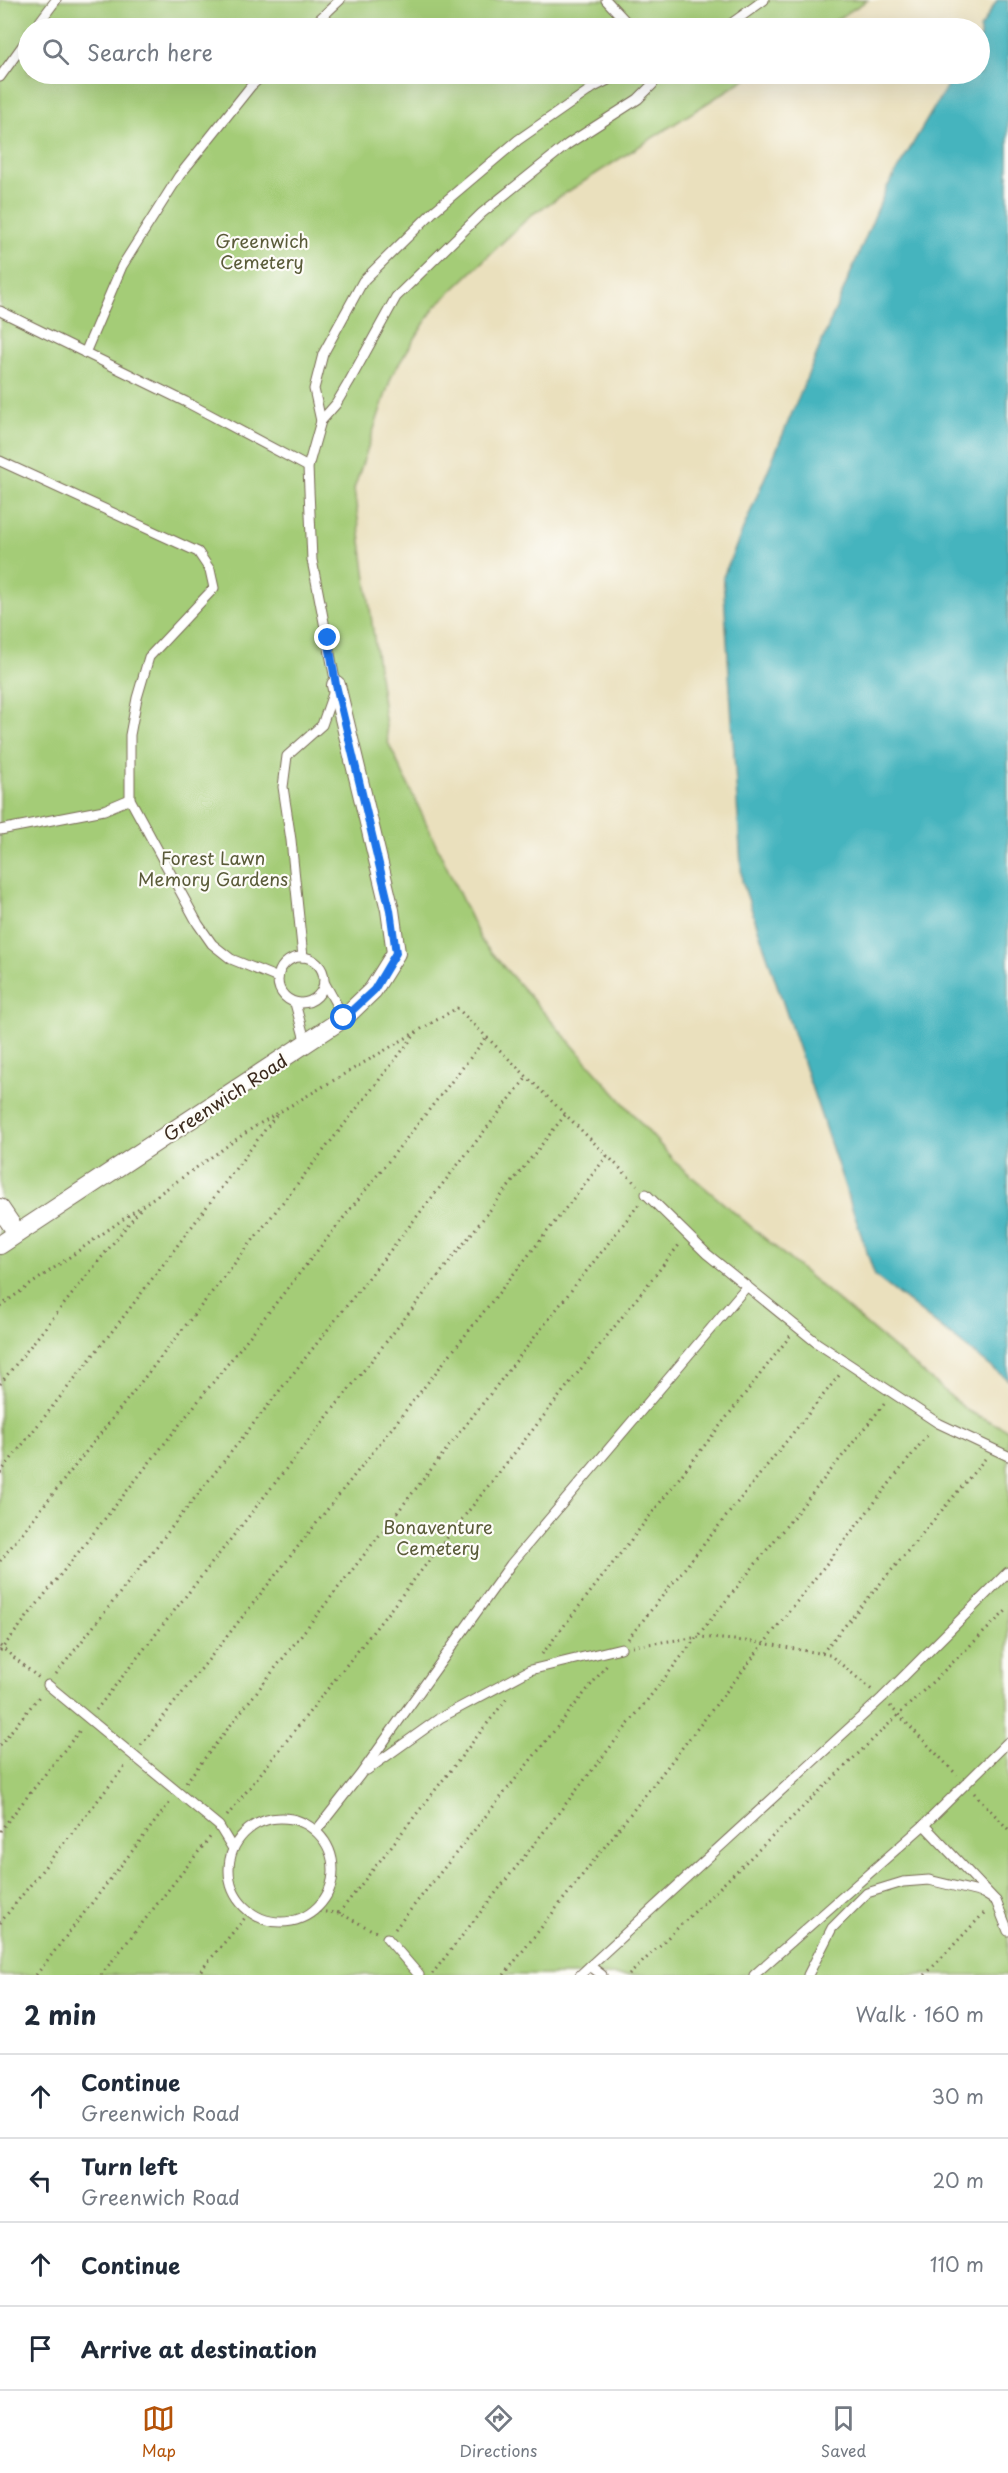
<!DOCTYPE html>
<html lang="en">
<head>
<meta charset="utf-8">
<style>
  body { margin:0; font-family:"Playpen Sans",sans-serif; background:#f6f6f7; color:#1f2937 }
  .stop { position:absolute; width:18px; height:18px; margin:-14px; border:4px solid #1a73e8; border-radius:50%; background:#fff }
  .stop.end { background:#1a73e8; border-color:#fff; box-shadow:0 2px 6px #0008 }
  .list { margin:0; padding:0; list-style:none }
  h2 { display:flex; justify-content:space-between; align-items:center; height:78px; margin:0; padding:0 24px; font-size:26px }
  h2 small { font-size:20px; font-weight:400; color:#747a83 }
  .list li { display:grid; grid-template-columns:39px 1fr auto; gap:18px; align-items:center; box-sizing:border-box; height:84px; padding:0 24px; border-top:2px solid #e0e1e3 }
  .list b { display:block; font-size:22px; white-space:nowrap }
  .list p { margin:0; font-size:20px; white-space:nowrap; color:#747a83 }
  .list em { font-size:20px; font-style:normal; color:#747a83 }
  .icon { flex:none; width:33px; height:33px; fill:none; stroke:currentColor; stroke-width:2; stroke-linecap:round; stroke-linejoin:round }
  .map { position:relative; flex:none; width:1008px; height:1975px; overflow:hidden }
  .search { position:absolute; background:#fff; box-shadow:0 6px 24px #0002; left:18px; right:18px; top:18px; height:66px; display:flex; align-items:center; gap:15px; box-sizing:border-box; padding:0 21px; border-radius:33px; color:#747a83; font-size:22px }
  .sheet { height:414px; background:#fff }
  nav { display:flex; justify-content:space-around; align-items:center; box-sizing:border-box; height:84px; border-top:2px solid #e0e1e3; background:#fff; font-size:16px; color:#747a83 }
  nav a { display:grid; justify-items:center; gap:3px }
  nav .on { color:#b45309 }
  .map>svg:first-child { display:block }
  .green { fill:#a4cc77; stroke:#707b4a; stroke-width:1.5 }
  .water { fill:#44b4be; stroke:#406f6e; stroke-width:1.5 }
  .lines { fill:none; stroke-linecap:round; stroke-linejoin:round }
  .lane-casing { stroke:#786a56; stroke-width:11 }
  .street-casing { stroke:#786a56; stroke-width:20 }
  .path { stroke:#786a56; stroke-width:3; stroke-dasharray:1.5 4.5; stroke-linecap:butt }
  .lane { stroke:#fff; stroke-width:9 }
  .street { stroke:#fff; stroke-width:18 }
  .route { stroke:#1a73e8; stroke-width:8 }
  .labels { text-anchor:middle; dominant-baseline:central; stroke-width:4.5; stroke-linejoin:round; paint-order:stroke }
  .park-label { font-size:18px; fill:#5a5b39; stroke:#fdfcf7 }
  .street-label { font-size:18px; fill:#3b2a1e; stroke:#fdfcf7 }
</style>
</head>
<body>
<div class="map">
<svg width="1008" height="1975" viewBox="0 0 1008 1975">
  <rect width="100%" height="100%" fill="#fdfcf7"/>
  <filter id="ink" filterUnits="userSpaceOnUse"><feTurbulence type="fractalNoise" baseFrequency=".0167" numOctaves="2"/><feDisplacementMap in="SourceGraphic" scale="12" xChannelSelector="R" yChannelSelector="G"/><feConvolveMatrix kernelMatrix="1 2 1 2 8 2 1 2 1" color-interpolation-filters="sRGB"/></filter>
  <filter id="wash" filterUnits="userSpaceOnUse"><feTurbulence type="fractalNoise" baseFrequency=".008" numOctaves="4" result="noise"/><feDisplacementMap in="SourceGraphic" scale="24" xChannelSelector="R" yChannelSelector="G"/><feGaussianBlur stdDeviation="1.35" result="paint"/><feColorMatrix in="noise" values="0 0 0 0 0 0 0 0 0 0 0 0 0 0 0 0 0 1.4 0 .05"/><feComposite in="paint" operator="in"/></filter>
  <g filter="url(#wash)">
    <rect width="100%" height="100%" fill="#eae0bd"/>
    <polygon class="green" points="0,0 868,0 823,28 28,28 28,74 753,74 531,215 434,308 392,375 354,489 388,742 482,942 676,1163 968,1411 1008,1430 1008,1975 0,1975"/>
    <polygon class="water" points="997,0 1008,0 1008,1380 875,1276 742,881 723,577 886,189 954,74 980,74 980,29"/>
  </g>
  <g filter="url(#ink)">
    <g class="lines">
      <g class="lane-casing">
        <g id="lane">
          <polyline points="606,0 632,28"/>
          <polyline points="35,28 56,0"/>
          <polyline points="310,28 340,0"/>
          <polyline points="725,28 764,0"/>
          <polyline points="0,77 28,38"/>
          <polyline points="0,311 186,402 308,467"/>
          <polyline points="85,353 122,266 179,176 251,86 264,74"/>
          <polyline points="321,421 314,389 323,354 363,281 434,211 518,140 594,87 620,74"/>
          <polyline points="0,461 198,552 210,570 214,588 149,657 137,698 130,735 130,799 198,924 212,944 231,959 278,978"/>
          <polyline points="0,830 104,810 130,799"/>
          <circle cx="301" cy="980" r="23"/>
          <polyline points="303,957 291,840 283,787 287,756 322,725 336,685 312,560 308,467 321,421 336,404 349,382 396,297 482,213 568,144 638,99 653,84 655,74"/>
          <polyline points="324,982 344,1018"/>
          <polyline points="295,1003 306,1044"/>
          <polyline points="646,1194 707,1254 817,1343 938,1423 1008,1456"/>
          <polyline points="48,1685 219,1826 233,1849"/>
          <polyline points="367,1770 440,1718 530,1670 621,1648"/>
          <circle cx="281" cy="1870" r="52"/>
          <polyline points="924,1825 1008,1742"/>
          <polyline points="316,1831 360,1775 511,1564 747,1286"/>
          <polyline points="387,1938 419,1975"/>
          <polyline points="590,1966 602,1975"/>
          <polyline points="580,1975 882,1698 1008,1572"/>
          <polyline points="754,1975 924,1825 996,1901"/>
          <polyline points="808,1975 832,1928 867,1893 903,1882 929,1880 983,1893 996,1901 1008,1931"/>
        </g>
      </g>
      <g class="street-casing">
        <g id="street">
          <polyline points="0,1208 17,1233"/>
          <polyline points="0,1245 344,1018 373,990 396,953 390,910 336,685"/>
        </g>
      </g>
      <g class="path">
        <polyline points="0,1306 254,1127 457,1008 637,1185"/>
        <polyline points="0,1384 142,1207"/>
        <polyline points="0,1473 121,1320 277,1114"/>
        <polyline points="0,1561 417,1032"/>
        <polyline points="628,1639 841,1373"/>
        <polyline points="0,1646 39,1678"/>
        <polyline points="632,1646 700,1637 756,1642 830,1655 872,1690"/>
        <polyline points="0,1651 486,1038"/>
        <polyline points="822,1653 985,1459"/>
        <polyline points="542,1654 790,1336"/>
        <polyline points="56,1674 527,1077"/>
        <polyline points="890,1706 957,1775"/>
        <polyline points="96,1710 565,1115"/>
        <polyline points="0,1745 41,1694"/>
        <polyline points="141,1745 607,1156"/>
        <polyline points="186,1782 639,1204"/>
        <polyline points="974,1793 1008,1829"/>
        <polyline points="227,1816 679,1245"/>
        <polyline points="0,1831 81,1729"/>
        <polyline points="313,1911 339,1913 376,1932"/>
        <polyline points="339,1913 508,1697"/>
        <polyline points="0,1923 126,1765"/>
        <polyline points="395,1929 607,1665"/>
        <polyline points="432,1974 696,1638 885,1403"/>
        <polyline points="36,1975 171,1801"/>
        <polyline points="101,1975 211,1836"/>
        <polyline points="197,1975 250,1912"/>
        <polyline points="504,1975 929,1433"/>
        <polyline points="629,1975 1008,1609"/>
        <polyline points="925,1975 986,1911"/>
      </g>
      <use href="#lane" class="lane"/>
      <use href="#street" class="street"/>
    </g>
  </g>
  <g class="lines" filter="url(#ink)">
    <polyline class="route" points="328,638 336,685 390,910 396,953 374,990 344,1018"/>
  </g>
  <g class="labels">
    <g class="park-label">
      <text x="262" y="240">Greenwich<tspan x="262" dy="21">Cemetery</tspan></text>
      <text x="213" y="857">Forest Lawn<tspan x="213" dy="21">Memory Gardens</tspan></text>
      <text x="438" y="1526">Bonaventure<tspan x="438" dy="21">Cemetery</tspan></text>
    </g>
    <g class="street-label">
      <text transform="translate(225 1097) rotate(-33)">Greenwich Road</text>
    </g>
  </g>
</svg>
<div class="stop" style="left:344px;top:1018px"></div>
<div class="stop end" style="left:328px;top:638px"></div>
<div class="search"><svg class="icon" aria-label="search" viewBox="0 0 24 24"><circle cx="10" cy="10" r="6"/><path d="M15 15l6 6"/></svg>Search here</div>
</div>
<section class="sheet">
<h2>2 min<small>Walk · 160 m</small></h2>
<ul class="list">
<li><svg class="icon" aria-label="ahead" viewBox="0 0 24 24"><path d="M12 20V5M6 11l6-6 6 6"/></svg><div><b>Continue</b><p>Greenwich Road</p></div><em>30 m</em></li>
<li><svg class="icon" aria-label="left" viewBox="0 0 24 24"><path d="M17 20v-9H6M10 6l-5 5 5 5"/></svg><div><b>Turn left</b><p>Greenwich Road</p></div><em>20 m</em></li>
<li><svg class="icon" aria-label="ahead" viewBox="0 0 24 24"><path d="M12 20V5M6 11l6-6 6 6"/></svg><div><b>Continue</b></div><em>110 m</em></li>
<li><svg class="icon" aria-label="arrive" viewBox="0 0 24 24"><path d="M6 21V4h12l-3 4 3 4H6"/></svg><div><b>Arrive at destination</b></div></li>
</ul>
</section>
<nav>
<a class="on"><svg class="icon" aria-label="map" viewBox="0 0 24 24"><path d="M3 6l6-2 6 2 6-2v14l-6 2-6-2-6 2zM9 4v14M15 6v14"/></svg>Map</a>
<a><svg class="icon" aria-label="directions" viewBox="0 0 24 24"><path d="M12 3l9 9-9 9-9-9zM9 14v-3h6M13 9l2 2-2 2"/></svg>Directions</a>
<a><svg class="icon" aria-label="saved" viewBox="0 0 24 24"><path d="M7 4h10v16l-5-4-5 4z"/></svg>Saved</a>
</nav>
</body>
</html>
